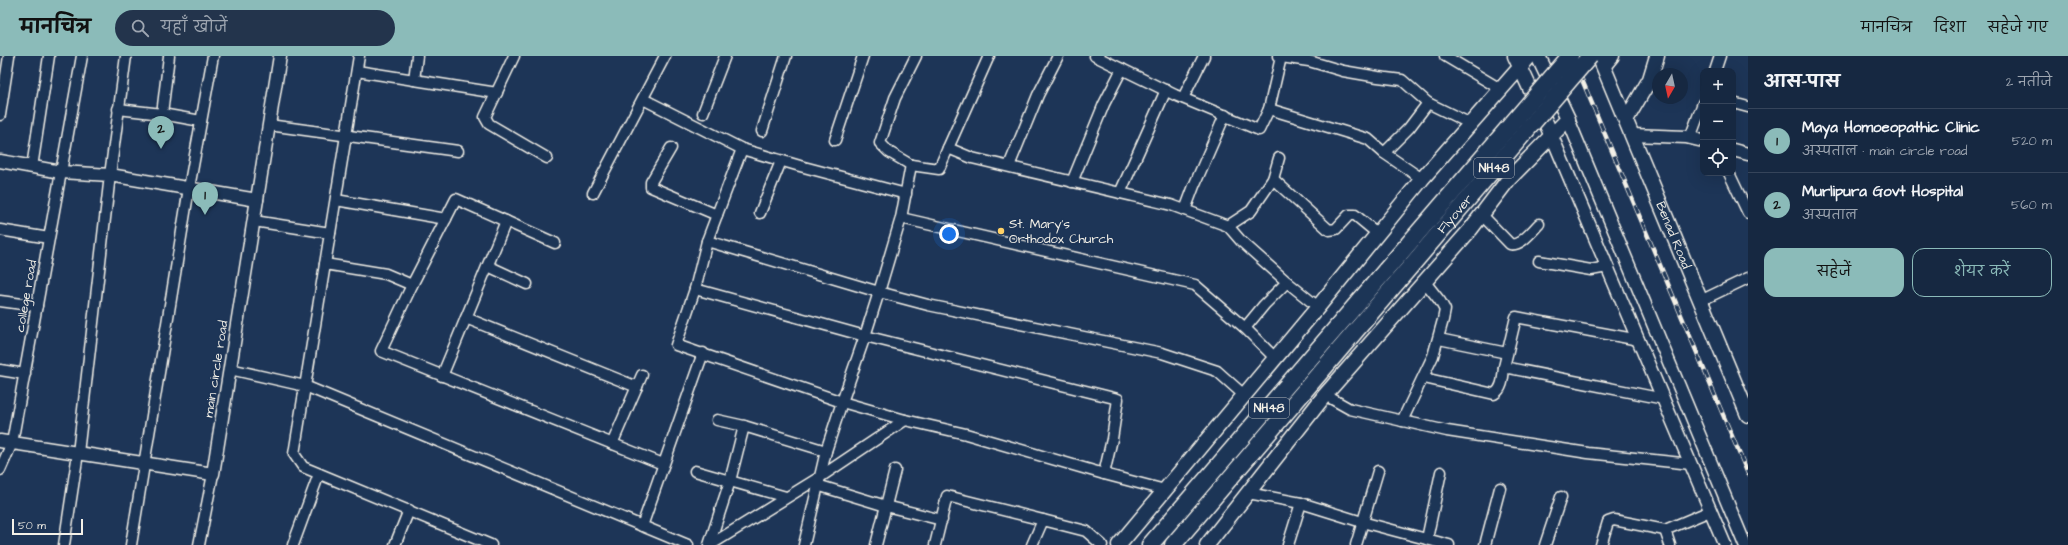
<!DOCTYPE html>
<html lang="hi">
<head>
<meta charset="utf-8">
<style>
  body { margin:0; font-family:"Architects Daughter","Playpen Sans Deva",sans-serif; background:#23344c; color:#f1f3f6 }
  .controls { position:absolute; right:12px; top:12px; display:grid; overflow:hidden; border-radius:8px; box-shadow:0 4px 16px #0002 }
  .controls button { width:36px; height:36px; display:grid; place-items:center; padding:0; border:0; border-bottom:1px solid #35445a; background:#162841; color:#f1f3f6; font:20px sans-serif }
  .compass { position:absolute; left:1652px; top:12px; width:36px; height:36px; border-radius:50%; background:#162841; box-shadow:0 4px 16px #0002; rotate:189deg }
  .scale { position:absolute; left:12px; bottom:10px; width:71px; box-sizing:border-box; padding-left:4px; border:2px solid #f4f1e8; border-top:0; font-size:11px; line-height:14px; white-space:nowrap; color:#f4f1e8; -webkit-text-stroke:3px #1d3557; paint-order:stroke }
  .you { position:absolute; left:949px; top:178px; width:14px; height:14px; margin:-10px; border:3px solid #fff; border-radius:50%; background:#1a73e8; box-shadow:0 0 0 6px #1a73e833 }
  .badge { display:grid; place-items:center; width:26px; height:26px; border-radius:50%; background:#8bbbb9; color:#111; font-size:13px; font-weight:700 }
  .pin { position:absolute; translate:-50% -33px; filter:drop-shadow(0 1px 2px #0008) }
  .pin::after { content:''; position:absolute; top:21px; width:14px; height:12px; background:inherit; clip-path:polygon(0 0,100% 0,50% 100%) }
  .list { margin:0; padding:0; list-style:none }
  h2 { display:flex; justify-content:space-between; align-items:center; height:52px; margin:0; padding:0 16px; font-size:17px }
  h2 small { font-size:13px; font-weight:400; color:#9ea6b1 }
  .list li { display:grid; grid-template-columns:26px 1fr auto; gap:12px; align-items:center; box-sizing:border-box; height:64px; padding:0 16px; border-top:1px solid #35445a }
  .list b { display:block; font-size:15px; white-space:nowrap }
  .list p { margin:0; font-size:13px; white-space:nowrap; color:#9ea6b1 }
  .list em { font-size:13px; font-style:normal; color:#9ea6b1 }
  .actions { display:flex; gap:8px; padding:12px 16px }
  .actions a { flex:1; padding:9px 0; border:1px solid #8bbbb9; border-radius:12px; text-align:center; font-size:14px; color:#8bbbb9 }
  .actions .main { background:#8bbbb9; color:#111 }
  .icon { flex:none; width:22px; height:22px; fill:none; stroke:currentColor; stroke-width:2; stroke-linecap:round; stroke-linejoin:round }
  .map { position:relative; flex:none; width:1748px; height:489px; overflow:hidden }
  header { display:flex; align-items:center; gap:24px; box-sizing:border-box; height:56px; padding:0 20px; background:#8bbbb9; color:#111 }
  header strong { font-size:19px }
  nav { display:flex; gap:22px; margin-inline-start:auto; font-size:14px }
  .search { width:280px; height:36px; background:#23344c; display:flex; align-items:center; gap:10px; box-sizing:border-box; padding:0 14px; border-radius:22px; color:#9ea6b1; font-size:15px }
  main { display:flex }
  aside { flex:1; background:#162841 }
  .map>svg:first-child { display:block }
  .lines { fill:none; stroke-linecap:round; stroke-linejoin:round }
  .minor-casing { stroke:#f4f1e8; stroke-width:13 }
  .tertiary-casing { stroke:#f4f1e8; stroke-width:15 }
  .secondary-casing { stroke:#f4f1e8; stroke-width:17 }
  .trunk-casing { stroke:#f4f1e8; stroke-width:19 }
  .minor { stroke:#1d3557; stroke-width:10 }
  .tertiary { stroke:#1d3557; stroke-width:12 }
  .secondary { stroke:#1d3557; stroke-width:14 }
  .trunk { stroke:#1d3557; stroke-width:16 }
  .rail-casing { stroke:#f4f1e8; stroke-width:4.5 }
  .rail { stroke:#1d3557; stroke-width:3; stroke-dasharray:9; stroke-linecap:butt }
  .trunk-bridge-casing { stroke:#f4f1e8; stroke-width:19; stroke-linecap:butt }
  .trunk-bridge { stroke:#1d3557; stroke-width:16 }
  .poi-dot { fill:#ffd166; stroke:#1d3557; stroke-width:1.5 }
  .labels { text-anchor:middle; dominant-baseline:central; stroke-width:3; stroke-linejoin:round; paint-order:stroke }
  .shield { fill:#1d3557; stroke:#b4b9bc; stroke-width:1 }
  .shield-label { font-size:12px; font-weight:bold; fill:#f4f1e8 }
  .street-label { font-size:13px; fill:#f4f1e8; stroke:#1d3557 }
  .poi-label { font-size:13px; fill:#f4f1e8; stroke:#1d3557; text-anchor:start }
</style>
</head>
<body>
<header>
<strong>मानचित्र</strong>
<div class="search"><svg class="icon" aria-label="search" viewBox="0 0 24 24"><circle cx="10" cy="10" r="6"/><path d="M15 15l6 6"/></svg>यहाँ खोजें</div>
<nav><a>मानचित्र</a><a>दिशा</a><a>सहेजे गए</a></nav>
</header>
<main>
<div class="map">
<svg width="1748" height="489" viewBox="0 0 1748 489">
  <rect width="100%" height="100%" fill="#1d3557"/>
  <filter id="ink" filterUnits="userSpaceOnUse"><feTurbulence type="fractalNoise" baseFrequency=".025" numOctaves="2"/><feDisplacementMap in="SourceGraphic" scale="8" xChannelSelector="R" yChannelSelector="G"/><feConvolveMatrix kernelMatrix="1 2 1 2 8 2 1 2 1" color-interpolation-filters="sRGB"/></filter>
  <g filter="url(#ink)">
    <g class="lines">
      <g class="minor-casing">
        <g id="minor">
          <polyline points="359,0 294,398 303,411 491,489"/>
          <polyline points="514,0 485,61 489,68 547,102"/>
          <polyline points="1095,0 1175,39 1259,74 1269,53 1281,1 1278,0"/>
          <polyline points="1445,0 1502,34"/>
          <polyline points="1281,1 1309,5 1343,15 1378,21 1402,24 1428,47 1471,68"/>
          <polyline points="357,15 497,37"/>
          <polyline points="1715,15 1720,0"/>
          <polyline points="414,24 417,0"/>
          <polyline points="1183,42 1204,0"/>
          <polyline points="643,43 742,93 800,110 906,138"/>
          <polyline points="1733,47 1748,51"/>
          <polyline points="118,53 162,58 201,65"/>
          <polyline points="1269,53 1368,83 1384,97 1422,123"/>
          <polyline points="703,57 725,0"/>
          <polyline points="162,58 169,0"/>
          <polyline points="0,59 9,0"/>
          <polyline points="269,69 458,95"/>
          <polyline points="762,75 786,0"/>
          <polyline points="1690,82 1703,47"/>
          <polyline points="835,84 863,0"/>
          <polyline points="671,92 651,126 651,131 717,159"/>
          <polyline points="948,92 989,0"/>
          <polyline points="742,93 707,185 695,233 865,280 879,236 928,249 1162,297 1217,315 1245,340"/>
          <polyline points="1384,97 1409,72 1428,47"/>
          <polyline points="911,109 889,96 880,87 895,42 916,0"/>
          <polyline points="1009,110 1038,39 1058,0"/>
          <polyline points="32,111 49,0"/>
          <polyline points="1729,117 1748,157"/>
          <polyline points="1273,123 1279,102"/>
          <polyline points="1072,126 1104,48 1122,13"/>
          <polyline points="593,137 665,0"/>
          <polyline points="1120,137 1166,34"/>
          <polyline points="336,144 446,163"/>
          <polyline points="1185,154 1194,130 1225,59"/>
          <polyline points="760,157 781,105"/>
          <path d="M1481 158 1510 188C1520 191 1532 175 1539 168"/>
          <polyline points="901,162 911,109 939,113 948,92 972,102 1171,149 1228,170 1241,185 1287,226"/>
          <polyline points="254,165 330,177"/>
          <polyline points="1228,170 1251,155 1273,123 1329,174 1336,173 1349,159 1355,159 1378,178"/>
          <polyline points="0,174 49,182"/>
          <polyline points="707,185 879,236 901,162 1195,229 1245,272 1275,302"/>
          <polyline points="1539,205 1591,214 1607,211"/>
          <polyline points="325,208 386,218 412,229 381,295 663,408"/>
          <polyline points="488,210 527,228"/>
          <polyline points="412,229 456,143 555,187"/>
          <polyline points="695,233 676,289 842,346 826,395 804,489"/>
          <polyline points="0,245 37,250"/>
          <polyline points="1700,245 1748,222"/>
          <polyline points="466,262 637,331"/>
          <polyline points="1245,272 1264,249 1287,226 1318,251"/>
          <polyline points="1439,283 1507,297"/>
          <polyline points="1639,284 1516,261 1504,311 1664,343"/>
          <polyline points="230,313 305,330 688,489"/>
          <polyline points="0,314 25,318"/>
          <polyline points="442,320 506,165"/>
          <path d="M1424 322 1494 338C1503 333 1503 321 1504 311"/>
          <polyline points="1325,339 1350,353 1447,375 1588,397 1691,408"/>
          <polyline points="717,364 744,370"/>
          <polyline points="905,364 842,346 865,280 1118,343 1112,383 1104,418"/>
          <polyline points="1402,365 1433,300 1443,264 1445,254 1440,245 1425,226"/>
          <polyline points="612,388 642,319"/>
          <polyline points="0,414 12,387 82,0"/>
          <polyline points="695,415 786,441"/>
          <polyline points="817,429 886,450 942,464"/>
          <polyline points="1248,437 1301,447 1362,466 1449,489"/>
          <polyline points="642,470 703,297"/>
          <polyline points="1665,474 1670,489"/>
          <polyline points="1427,483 1441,416"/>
          <polyline points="64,489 78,397 110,119 126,0"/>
          <polyline points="131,489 189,132 213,0"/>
          <polyline points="199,489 213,418"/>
          <polyline points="293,489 319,418"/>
          <polyline points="395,489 409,454"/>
          <polyline points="709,489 730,425 744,370 826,395"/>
          <polyline points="710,489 820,421 905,364 966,378 1104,418 1165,434"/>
          <polyline points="876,489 895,414"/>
          <polyline points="935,489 947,440 1043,464"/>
          <polyline points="1032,489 1043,464 1086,475 1102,489"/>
          <polyline points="1288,489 1301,447"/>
          <polyline points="1356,489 1378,415"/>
          <polyline points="1485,489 1500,432"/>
          <polyline points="1545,489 1561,441"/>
          <polyline points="1601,489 1608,466 1614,464 1665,474 1710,455"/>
        </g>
      </g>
      <g class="tertiary-casing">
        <g id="tertiary">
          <polyline points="1604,11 1613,0"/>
          <polyline points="1568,63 1745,489"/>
          <polyline points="1551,78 1725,489"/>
          <polyline points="1632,79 1686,81 1703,85"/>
          <polyline points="1733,94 1748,98"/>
          <polyline points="0,105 61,116 110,119 257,144"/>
          <polyline points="0,385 213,418 280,0"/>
        </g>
      </g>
      <g class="secondary-casing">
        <g id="secondary">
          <polyline points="1515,0 1551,78"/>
          <path id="s1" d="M1599 0 1748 359"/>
          <polyline points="1626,64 1650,23 1657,0"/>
          <polyline points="1119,489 1318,251 1422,123 1530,0"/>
          <polyline points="1207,489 1325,339 1470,174 1508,124 1568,63 1538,0"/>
        </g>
      </g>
      <g class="trunk-casing">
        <g id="trunk">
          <polyline points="1150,489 1386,214"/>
          <polyline points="1173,489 1398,225"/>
        </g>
      </g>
      <use href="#minor" class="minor"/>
      <use href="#tertiary" class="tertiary"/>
      <use href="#secondary" class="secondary"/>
      <use href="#trunk" class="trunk"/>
      <g class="rail-casing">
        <polyline id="rail" points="1572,0 1748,418"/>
      </g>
      <use href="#rail" class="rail"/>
      <g class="trunk-bridge-casing">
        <g id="trunk-bridge">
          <polyline points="1386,214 1570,0"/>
          <path id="s2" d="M1398 225 1590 0"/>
        </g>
      </g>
      <use href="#trunk-bridge" class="trunk-bridge"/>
    </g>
  </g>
  <circle class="poi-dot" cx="1001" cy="175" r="4"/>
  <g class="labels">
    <g class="shield">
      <rect x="1474" y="102" width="40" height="20" rx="3"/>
      <rect x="1249" y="342" width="40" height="20" rx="3"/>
    </g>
    <g class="shield-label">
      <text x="1494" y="112">NH48</text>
      <text x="1269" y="352">NH48</text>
    </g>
    <g class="street-label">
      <text stroke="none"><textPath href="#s2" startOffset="88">Flyover</textPath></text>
      <text stroke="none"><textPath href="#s1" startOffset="194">Benad Road</textPath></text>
      <text transform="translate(26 240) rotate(-80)">college road</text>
      <text transform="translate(216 313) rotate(-81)">main circle road</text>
    </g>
    <g class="poi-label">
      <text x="1009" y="168">St. Mary's<tspan x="1009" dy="15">Orthodox Church</tspan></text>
    </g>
  </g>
</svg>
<div class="controls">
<button>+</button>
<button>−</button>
<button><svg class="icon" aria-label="locate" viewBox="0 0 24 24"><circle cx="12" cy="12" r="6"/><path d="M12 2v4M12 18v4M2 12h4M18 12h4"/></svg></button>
</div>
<svg class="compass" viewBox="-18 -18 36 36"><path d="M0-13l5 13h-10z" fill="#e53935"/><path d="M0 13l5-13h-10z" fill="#9ea6b1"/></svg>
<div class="scale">50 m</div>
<div class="you"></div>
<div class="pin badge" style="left:205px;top:159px">1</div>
<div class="pin badge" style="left:161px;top:93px">2</div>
</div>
<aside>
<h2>आस-पास<small>2 नतीजे</small></h2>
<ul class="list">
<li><span class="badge">1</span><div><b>Maya Homoeopathic Clinic</b><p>अस्पताल · main circle road</p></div><em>520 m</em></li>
<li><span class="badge">2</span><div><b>Murlipura Govt Hospital</b><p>अस्पताल</p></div><em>560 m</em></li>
</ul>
<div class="actions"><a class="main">सहेजें</a><a>शेयर करें</a></div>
</aside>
</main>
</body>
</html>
